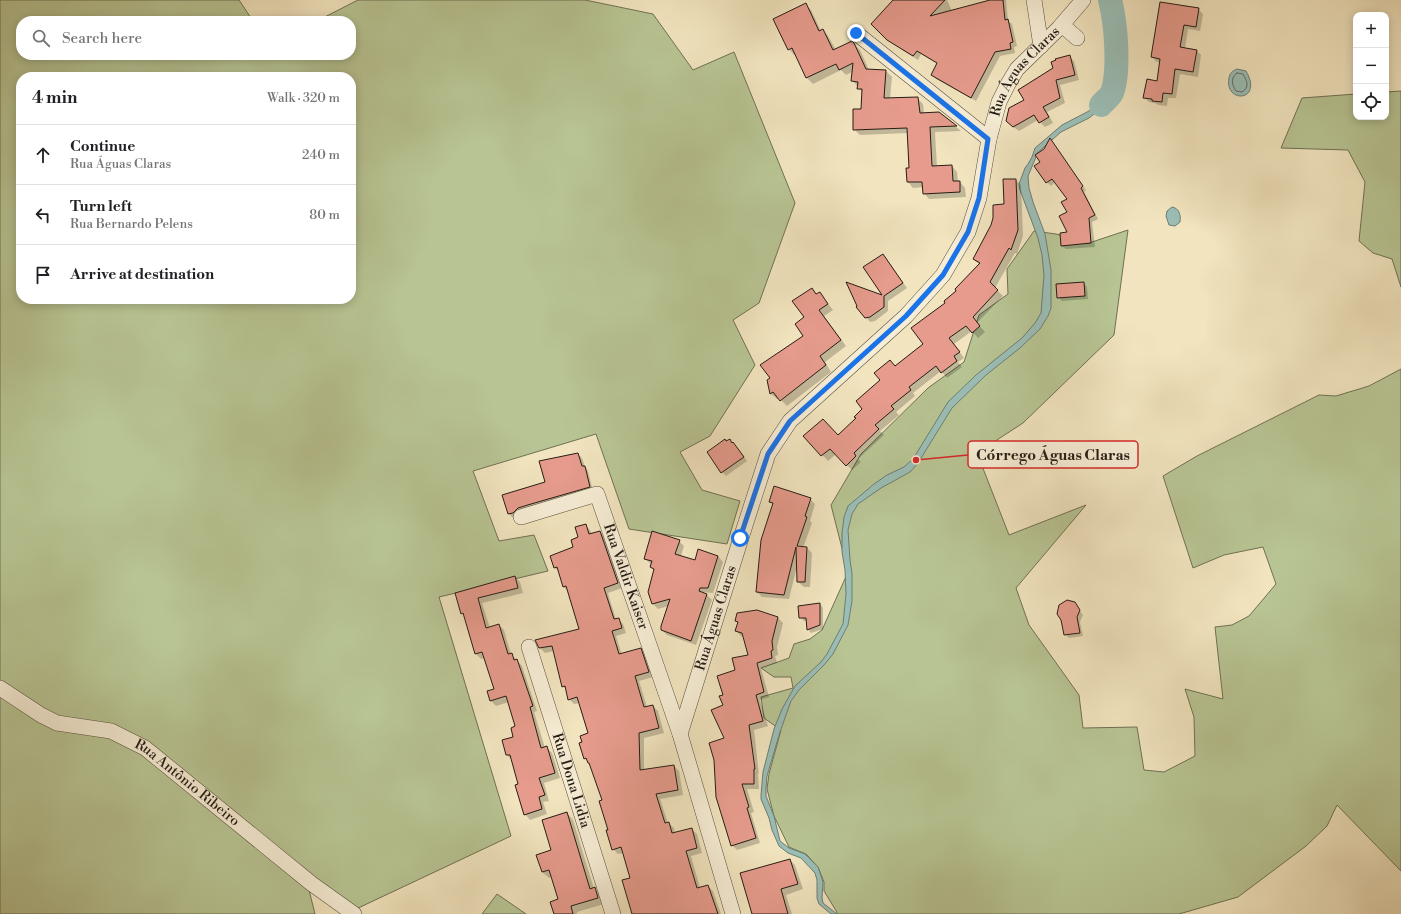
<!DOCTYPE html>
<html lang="en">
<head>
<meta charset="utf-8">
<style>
  body { margin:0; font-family:"Libre Bodoni",serif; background:#f6f6f6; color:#202124 }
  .controls { position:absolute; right:12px; top:12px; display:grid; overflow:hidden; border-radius:8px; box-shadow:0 2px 10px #0003 }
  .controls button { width:36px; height:36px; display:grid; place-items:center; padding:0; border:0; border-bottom:1px solid #e0e0e0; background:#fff; color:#202124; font:20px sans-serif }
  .stop { position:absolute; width:12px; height:12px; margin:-9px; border:3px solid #1a73e8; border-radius:50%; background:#fff }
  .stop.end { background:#1a73e8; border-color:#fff; box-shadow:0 1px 4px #0008 }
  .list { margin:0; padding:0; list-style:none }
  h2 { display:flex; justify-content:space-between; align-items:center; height:52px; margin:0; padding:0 16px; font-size:17px }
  h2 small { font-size:13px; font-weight:400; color:#757577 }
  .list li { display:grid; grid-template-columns:26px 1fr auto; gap:12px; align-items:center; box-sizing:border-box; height:60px; padding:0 16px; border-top:1px solid #e0e0e0 }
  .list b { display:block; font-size:15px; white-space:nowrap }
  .list p { margin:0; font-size:13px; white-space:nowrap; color:#757577 }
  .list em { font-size:13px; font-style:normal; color:#757577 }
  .icon { flex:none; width:22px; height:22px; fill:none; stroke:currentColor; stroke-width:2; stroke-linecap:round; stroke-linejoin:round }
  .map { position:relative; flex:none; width:1401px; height:914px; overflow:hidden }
  .search { position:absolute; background:#fff; box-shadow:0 2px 10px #0003; left:16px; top:16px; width:340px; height:44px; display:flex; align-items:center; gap:10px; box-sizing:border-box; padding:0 14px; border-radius:16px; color:#757577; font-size:15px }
  .panel { position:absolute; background:#fff; box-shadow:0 2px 10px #0003; left:16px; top:72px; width:340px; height:232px; border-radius:16px }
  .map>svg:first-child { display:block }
  .green { fill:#b8c493; stroke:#6f7054; fill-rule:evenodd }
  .water { fill:#9bbeb6; stroke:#6c7d75 }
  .shadow { fill:#0003 }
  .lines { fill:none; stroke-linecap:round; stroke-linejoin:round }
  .shore { stroke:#606d65; stroke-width:1 }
  .river { stroke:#9bbeb6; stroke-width:24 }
  .building { fill:#e69b8c; stroke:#261c14 }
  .minor-casing { stroke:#594e3e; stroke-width:16 }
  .minor { stroke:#f6edd5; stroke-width:15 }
  .route { stroke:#1a73e8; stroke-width:5 }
  .labels { text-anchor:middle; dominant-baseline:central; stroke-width:3; stroke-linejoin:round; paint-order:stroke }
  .street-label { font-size:14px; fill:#261c14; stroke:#f6edd5 }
  .leader { fill:none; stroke:#d62828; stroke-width:1.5 }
  .callout-dot { fill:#d62828; stroke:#f6edd5; stroke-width:1.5 }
  .callout { fill:#f6edd5; stroke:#d62828; stroke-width:1.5 }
  .callout-label { font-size:15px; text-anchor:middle; font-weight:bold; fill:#261c14 }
</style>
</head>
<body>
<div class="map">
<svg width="1401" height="914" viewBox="0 0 1401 914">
  <rect width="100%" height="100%" fill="#f1e4be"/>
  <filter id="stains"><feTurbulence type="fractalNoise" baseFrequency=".005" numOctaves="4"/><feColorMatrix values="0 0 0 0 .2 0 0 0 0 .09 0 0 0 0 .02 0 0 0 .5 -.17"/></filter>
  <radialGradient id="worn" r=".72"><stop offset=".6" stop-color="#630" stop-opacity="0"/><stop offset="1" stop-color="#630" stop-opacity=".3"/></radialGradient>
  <g class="green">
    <path d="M0 0H239L253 21H21V55H351V21H317L358 0H585L653 14 693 70 734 52 795 203 759 303 733 320 755 365 710 436 680 452 702 490 740 501 727 544 629 529 596 434 473 471 499 541 534 535 548 571 439 597 511 836 354 910 306 878 315 914H0ZM21 77H351V299H21Z"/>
    <polygon points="1401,91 1401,287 1392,259 1373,253 1359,241 1365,182 1348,150 1281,148 1302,98 1356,94 1356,117 1386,117 1386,92"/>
    <polygon points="1128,230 1114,335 1023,423 977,453 1009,535 1086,505 1016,588 1029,625 1079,695 1083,728 1137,727 1144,770 1164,772 1195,756 1194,717 1185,689 1223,699 1215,627 1232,625 1249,616 1276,584 1263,547 1224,555 1193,568 1163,476 1197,456 1319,395 1336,396 1369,386 1401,369 1401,871 1337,805 1327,826 1306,846 1238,897 1179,914 838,914 824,891 824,882 818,867 806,854 789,847 774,816 767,789 769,774 781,730 764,718 761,697 793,688 791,677 774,677 761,668 789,658 794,644 810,639 822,630 848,572 831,505 861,454 928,388 964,362 979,315 1008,294 1007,269 1034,231 1056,234 1089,243"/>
    <polygon points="497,894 526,914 482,914"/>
  </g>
  <g class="water">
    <path d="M1106 0H1113C1118 23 1120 47 1118 70L1113 65V42Z"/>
    <path d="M1237 69 1246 71C1264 102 1224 104 1229 78 1230 73 1232 71 1237 69Z"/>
    <polygon points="1112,74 1117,78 1113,97 1098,111 1089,118 1061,132 1035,155 1036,157 1028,176 1029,188 1033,202 1045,234 1051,270 1051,308 1048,316 1040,329 1020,348 986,375 952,408 918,463 910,472 881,488 858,504 852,514 848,530 850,560 852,574 852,601 848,625 833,654 824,665 799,690 791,701 780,732 767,776 766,788 766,796 774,816 780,841 789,848 805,854 818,867 823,882 822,898 823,903 837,914 831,914 819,904 817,898 817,880 815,873 801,858 788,853 779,846 772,830 769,818 761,799 761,795 763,772 774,729 782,709 795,686 821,662 827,654 843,624 846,594 845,570 842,552 842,533 844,517 848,506 874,484 887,475 904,467 913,459 948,402 976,375 1022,338 1035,323 1041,313 1044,275 1042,255 1038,238 1020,190 1019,184 1025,168 1028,164 1032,157 1035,148 1062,125 1089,111 1107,94"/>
    <path d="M1172 207C1179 208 1181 215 1180 222L1175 226 1169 225 1166 216 1167 211Z"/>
  </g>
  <g class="shadow">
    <polygon points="919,0 947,0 952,11 990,1 989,0 1006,0 1008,21 1012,24 1017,46 1014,47 1015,53 1000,56 976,101 936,79 932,74 938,64 921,54 918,60 893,44 872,24"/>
    <polygon points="805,4 811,10 821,31 823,30 828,36 836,50 852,42 860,50 869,70 886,71 892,77 890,99 917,98 923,104 924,114 939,113 961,131 935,132 937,167 952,166 957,172 958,182 960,182 965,188 966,197 929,199 924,193 923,187 913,188 908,182 910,169 908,133 860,135 854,129 862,110 863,93 853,81 854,71 846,75 841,70 813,84 807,78 796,55 794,55 789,49"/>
    <polygon points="1198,9 1203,14 1200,31 1188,29 1185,49 1197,51 1201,55 1198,77 1180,74 1176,98 1168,98 1167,106 1158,105 1155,103 1149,102 1144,97 1158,82 1160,62 1157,62 1152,57"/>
    <polygon points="1069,56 1074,61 1079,80 1060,85 1065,103 1047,112 1053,123 1045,127 1038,120 1019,131 1012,126 1007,121 1054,68"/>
    <polygon points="1053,143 1086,190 1084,192 1098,219 1092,222 1095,247 1066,249 1062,246 1068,233 1068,199 1055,182 1051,186 1047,182 1041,162"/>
    <polygon points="1016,180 1021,185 1023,236 1017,254 1015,253 995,288 1003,296 977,323 985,332 978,338 972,331 954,344 964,358 958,362 962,367 947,378 941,371 913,393 915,396 896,412 899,415 880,431 884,435 858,459 861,462 852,470 836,454 828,461 805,436 838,436 857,419 896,367 925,344 947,303 979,264 974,259 1005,205"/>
    <polygon points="883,255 907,288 888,301 888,311 875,321 870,322 858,307 847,284 884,297 864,268"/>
    <polygon points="1084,283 1087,287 1088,299 1062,301 1058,297"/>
    <polygon points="820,293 833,310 824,316 846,346 825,362 831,372 787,406 779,398 777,399 771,394 768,381 805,336 806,317 817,295"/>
    <polygon points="730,440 737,447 747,461 726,476 722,472 727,442"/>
    <polygon points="578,454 582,458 585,467 588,471 593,491 517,517 513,518 509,514"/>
    <polygon points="810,499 815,504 810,521 812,523 803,548 807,548 812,553 810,587 804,587 798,582 797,566 789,599 762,597 757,592 773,505 770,502"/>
    <polygon points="585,525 590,530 592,534 600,532 605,537 622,588 608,593 616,620 618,619 623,624 626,633 616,636 622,655 641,649 646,655 653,677 639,681 647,707 653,706 658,711 664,733 644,738 644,771 674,766 679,771 683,795 660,799 668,823 674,828 675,834 692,829 697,834 702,853 691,856 700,888 708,886 713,891 721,914 633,914 631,879 624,853 618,854 613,849 603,801 591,765 585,758 583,743 589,734 580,703 574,704 569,699 567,690 563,686 554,651 545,653 540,648 581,629 569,592 564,587 559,571 555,568 575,547"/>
    <polygon points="679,541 684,546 681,556 695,561 699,550 718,556 723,562 713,593 702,592 707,595 712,600 696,645 667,635 662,630 669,606 658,609 652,603 655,570 651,567 652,565 645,559"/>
    <polygon points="515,577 520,582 523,593 482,603 490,628 499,625 504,630 511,654 522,666 537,711 534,712 545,748 546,747 552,753 560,778 544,783 549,801 543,802 547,814 530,820 525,814 519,785 512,760 507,755 514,738 517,727 509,702 496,706 491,701 488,692 495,690 485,658 481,659 476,654 466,617 462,613 456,593"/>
    <polygon points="1074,603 1083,615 1080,622 1083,636 1069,638 1065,634"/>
    <polygon points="820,604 823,608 823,629 811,633 808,629 807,621 804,621 800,617"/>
    <polygon points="778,618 783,623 777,647 778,655 775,656 777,663 761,668 769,697 760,700 768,726 754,730 759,774 758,773 759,789 747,789 754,812 751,813 760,843 737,850 732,845 724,705 724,696 736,670 749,656 744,637 741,636 736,631 738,623 736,620"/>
    <polygon points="567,813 573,820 594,889 595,889 601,895 604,904 577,912 577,914 555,914 559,900 552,877 549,878 542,872 552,851"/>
    <polygon points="790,860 795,865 803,889 786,895 792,914 753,914"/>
  </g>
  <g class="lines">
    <path class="shore" d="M1237 73 1243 74C1247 81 1250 87 1242 92L1236 91C1232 85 1230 78 1237 73Z"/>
    <path class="river" d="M1101 105C1104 101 1110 97 1112 93 1120 71 1116 23 1110 0"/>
  </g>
  <g class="building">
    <polygon points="893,0 945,0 930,16 990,0 1003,0 1005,20 1008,19 1013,42 1010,43 1011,49 995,52 971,98 931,75 937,63 917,51 913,56 887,40 871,24"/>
    <polygon points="1160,2 1199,8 1196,27 1184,25 1180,47 1197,50 1193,72 1175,69 1172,94 1163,93 1162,102 1152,101 1152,99 1143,98 1147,79 1157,81 1160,59 1151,57"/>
    <polygon points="806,3 819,31 823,29 833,50 852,41 854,43 866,69 886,70 884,98 918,97 920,113 939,112 957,126 930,127 932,166 952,165 953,181 960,181 960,192 923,194 922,182 907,182 906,168 909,168 907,128 853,130 853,109 861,109 862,89 857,89 858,82 851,81 853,63 839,70 836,64 806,78 792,48 788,50 773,19"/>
    <polygon points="1070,55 1075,75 1056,80 1060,98 1043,107 1049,117 1039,123 1034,115 1013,127 1006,121 1009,108 1024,100 1018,90 1053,68 1051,62 1056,60 1055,59"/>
    <polygon points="1050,138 1083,186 1081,188 1095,215 1089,218 1091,243 1061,246 1060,233 1067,232 1059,216 1067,212 1061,202 1067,199 1052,179 1046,183 1034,166 1040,162 1035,155 1044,149"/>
    <polygon points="1003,179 1016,179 1018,230 1011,250 1009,248 990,282 998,290 973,317 980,326 972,333 966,326 949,338 960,352 954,356 957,361 941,373 936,366 909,387 911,390 891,406 894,409 875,425 879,429 854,453 856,456 846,466 830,449 821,456 803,436 823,419 838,435 856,418 854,417 862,409 856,401 880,380 874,373 890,360 895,366 923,344 911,328 945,303 944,301 956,291 955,289 980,263 973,259 991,225 993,218 993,205 1004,204"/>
    <polygon points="883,254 903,283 884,296 884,307 870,317 865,318 856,307 857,306 846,282 882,295 863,267"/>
    <polygon points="1084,282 1085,296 1057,298 1056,284"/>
    <polygon points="812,288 816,294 820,292 828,304 819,310 841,340 820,356 826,365 780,401 773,392 770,394 767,380 770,378 760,365 803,336 795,324 804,317 792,301"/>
    <polygon points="725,439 726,441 730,439 732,443 733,442 744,457 721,473 707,452"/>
    <polygon points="578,453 582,466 585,466 590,487 531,504 518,508 513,513 508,514 502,495 545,482 539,461"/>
    <polygon points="774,486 811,498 805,516 807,517 797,546 807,547 805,582 797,582 796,547 784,595 756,592 761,540 773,503 769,502"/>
    <polygon points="586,524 589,534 600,531 618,583 604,588 614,619 619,618 622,628 612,631 619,654 641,648 649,672 635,676 644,707 653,705 659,728 639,733 640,770 674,765 678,790 656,794 665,823 669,822 672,833 692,828 697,848 686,851 697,888 708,885 718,914 632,914 622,880 630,878 621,847 612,850 606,830 608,830 599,801 602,800 589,763 588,763 586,758 584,759 579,743 582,742 580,736 588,733 577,697 568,700 565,686 562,687 552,646 539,648 535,640 579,629 566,586 563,587 557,567 554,568 550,556 573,547 571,540 578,537 575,527"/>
    <polygon points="652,531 680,540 675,554 695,560 698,549 718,556 708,588 700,588 699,591 707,594 691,641 661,630 661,626 670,599 652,604 648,592 654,569 650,567 652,561 644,559"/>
    <polygon points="515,576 518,588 478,598 486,628 499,624 508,654 512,653 514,660 517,659 533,706 530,707 541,748 547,746 555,773 539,778 545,795 539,797 542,809 524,815 515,785 518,784 510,755 506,755 502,740 513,737 511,728 515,726 506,696 490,701 487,691 494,689 482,652 475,654 463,613 461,614 455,593"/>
    <polygon points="1067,600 1075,602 1080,610 1077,617 1080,633 1064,635 1061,620 1057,614 1059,605"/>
    <polygon points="820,603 820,625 807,630 806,618 799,618 798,606"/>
    <polygon points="757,610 778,617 772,641 773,650 771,651 772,658 757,663 764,692 756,695 763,721 749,725 755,769 754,769 754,784 742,784 749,807 747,808 756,838 731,846 716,797 714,760 709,743 724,738 711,710 723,705 719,696 723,695 717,676 735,670 732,658 748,655 742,633 735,631 738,622 735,621 737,613"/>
    <polygon points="567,812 590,889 595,887 598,898 571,906 573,914 554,914 550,902 558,899 549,870 542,872 536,855 551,850 542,820"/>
    <polygon points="790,859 798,884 781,889 788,914 752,914 740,873"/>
  </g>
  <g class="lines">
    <g class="minor-casing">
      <g id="minor">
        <polyline points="1034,0 1041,46"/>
        <polyline points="1062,25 1077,38"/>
        <polyline points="856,33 989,139"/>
        <path id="s1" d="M521 517 597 494 680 734"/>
        <path id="s2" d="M529 647 613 914"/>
        <path id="s3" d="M0 688 41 715 57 723 111 731 145 748 312 884 354 914"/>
        <path id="s4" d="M733 914 680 734 741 538 768 454 790 421 906 316 943 275 968 232 979 198 989 139 999 102 1008 84 1017 69 1059 28 1083 0"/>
      </g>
    </g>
    <use href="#minor" class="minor"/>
  </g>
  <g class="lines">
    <polyline class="route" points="740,538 768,454 790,421 906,316 943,275 968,232 979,198 988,139 856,33"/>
  </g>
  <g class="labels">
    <g class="street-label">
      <text stroke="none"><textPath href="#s4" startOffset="956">Rua Águas Claras</textPath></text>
      <text stroke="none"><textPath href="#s1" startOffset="167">Rua Valdir Kaiser</textPath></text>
      <text stroke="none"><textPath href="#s4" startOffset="309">Rua Águas Claras</textPath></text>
      <text stroke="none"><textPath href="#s2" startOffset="140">Rua Dona Lidia</textPath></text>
      <text stroke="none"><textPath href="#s3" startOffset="214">Rua Antônio Ribeiro</textPath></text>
    </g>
  </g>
  <path class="leader" d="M916 460L968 455"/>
  <circle class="callout-dot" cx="916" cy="460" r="4"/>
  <rect class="callout" x="968" y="441" width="170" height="27" rx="4"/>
  <g class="callout-label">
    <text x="1053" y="460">Córrego Águas Claras</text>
  </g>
  <rect width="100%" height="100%" filter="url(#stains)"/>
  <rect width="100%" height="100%" fill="url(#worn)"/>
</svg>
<div class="controls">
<button>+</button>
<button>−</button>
<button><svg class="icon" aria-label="locate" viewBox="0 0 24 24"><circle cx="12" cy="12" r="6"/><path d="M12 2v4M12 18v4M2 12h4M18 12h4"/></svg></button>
</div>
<div class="stop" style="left:740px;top:538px"></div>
<div class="stop end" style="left:856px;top:33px"></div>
<div class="search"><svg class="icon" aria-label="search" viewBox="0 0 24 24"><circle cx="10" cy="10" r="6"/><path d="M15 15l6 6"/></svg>Search here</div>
<section class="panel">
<h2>4 min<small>Walk · 320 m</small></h2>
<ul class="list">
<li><svg class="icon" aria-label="ahead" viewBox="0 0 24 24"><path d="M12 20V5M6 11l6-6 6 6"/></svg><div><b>Continue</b><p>Rua Águas Claras</p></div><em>240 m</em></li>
<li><svg class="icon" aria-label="left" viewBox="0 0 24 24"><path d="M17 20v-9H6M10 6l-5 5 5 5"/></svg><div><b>Turn left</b><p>Rua Bernardo Pelens</p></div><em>80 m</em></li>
<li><svg class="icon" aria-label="arrive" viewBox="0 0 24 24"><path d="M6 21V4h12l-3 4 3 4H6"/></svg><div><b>Arrive at destination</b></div></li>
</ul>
</section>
</div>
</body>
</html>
